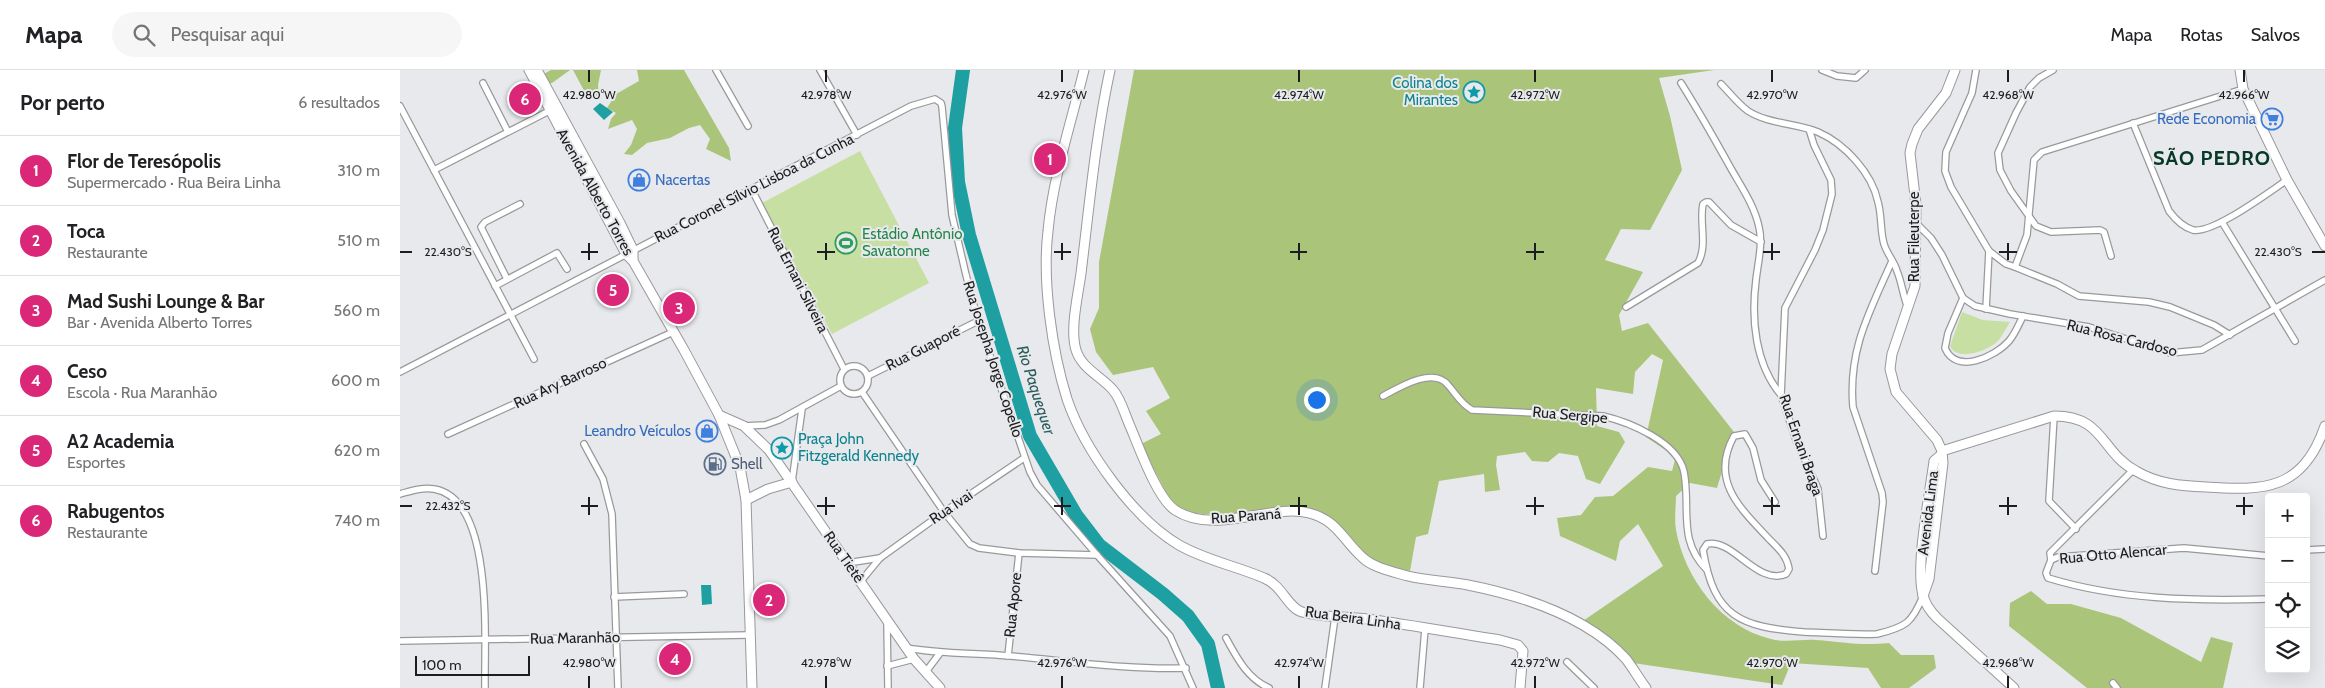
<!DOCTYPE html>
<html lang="pt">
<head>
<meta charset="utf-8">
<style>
  body { margin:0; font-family:Cabin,sans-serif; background:#f6f6f6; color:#202124 }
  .controls { position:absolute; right:15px; bottom:15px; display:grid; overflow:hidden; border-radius:5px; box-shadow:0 5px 20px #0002 }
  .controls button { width:45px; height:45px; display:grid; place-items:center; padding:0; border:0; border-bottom:1px solid #e0e0e0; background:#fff; color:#202124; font:25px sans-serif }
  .scale { position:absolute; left:15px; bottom:12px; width:115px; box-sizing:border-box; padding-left:5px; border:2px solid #1c1d1e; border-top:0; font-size:14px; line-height:18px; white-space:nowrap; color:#1c1d1e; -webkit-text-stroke:4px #e8e9ec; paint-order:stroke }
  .you { position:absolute; left:916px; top:329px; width:18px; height:18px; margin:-12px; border:4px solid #fff; border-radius:50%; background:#1a73e8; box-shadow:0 0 0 8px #1a73e833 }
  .badge { display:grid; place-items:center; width:32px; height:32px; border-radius:50%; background:#db2777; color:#fff; font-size:16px; font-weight:700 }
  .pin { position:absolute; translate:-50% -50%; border:2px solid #fff; box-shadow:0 1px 5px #0006 }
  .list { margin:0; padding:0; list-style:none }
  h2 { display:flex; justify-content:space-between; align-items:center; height:65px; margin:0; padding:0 20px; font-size:21px }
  h2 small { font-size:16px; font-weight:400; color:#757577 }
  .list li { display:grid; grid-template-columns:32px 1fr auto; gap:15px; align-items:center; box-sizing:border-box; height:70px; padding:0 20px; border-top:1px solid #e0e0e0 }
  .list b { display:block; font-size:19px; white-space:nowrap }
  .list p { margin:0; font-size:16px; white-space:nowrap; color:#757577 }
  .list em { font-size:16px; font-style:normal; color:#757577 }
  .icon { flex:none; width:28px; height:28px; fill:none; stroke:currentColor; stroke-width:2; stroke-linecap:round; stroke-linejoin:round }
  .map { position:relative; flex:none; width:1925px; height:618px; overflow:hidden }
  header { display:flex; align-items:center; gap:30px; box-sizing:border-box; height:70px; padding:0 25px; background:#fff; border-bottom:1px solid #e0e0e0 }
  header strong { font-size:24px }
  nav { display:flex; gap:28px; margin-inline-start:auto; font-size:18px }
  .search { width:350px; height:45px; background:#f6f6f6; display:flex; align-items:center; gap:12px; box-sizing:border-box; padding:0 18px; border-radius:28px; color:#757577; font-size:19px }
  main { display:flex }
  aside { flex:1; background:#fff }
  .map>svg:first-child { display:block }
  .green { fill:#c8dfa3 }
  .forest { fill:#aac57a }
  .water { fill:#1ea0a2 }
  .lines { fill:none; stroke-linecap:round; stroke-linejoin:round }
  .river { stroke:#1ea0a2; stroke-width:14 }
  .street-casing { stroke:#99999c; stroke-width:8 }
  .secondary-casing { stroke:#99999c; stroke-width:11 }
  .primary-casing { stroke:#99999c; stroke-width:11 }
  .street { stroke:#fff; stroke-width:5.5 }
  .secondary { stroke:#fff; stroke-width:9 }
  .primary { stroke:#fff; stroke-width:9 }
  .ticks { fill:none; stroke:#1c1d1e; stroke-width:2 }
  .labels { text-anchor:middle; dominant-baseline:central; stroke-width:4; stroke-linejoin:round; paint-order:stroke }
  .culture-label { font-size:15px; fill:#0d838f; stroke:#e8e9ec; text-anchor:end }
  .shop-label { font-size:15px; fill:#366cbe; stroke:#e8e9ec; text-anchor:end }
  .street-label { font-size:15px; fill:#1c1d1e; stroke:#e8e9ec }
  .leisure-label { font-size:15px; fill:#27864d; stroke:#e8e9ec; text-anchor:start }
  .service-label { font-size:15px; fill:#4e5e75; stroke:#e8e9ec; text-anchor:start }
  .water-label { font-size:16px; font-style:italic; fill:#2b5d5e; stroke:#e8e9ec }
  .district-label { font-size:20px; font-weight:bold; letter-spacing:1px; fill:#073927; stroke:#e8e9ec }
  .ticks-label { font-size:12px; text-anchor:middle; fill:#1c1d1e; stroke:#e8e9ec; stroke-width:4; stroke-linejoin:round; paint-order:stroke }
</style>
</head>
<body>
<header>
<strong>Mapa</strong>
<div class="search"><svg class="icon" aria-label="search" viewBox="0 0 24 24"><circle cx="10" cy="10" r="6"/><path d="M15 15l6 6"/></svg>Pesquisar aqui</div>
<nav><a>Mapa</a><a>Rotas</a><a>Salvos</a></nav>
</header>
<main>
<aside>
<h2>Por perto<small>6 resultados</small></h2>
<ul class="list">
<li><span class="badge">1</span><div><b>Flor de Teresópolis</b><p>Supermercado · Rua Beira Linha</p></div><em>310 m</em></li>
<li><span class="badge">2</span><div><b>Toca</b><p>Restaurante</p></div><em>510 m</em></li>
<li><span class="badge">3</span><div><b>Mad Sushi Lounge &amp; Bar</b><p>Bar · Avenida Alberto Torres</p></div><em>560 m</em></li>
<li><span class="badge">4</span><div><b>Ceso</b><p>Escola · Rua Maranhão</p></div><em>600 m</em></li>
<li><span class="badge">5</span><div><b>A2 Academia</b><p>Esportes</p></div><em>620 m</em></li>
<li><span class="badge">6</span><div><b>Rabugentos</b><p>Restaurante</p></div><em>740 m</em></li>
</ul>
</aside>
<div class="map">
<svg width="1925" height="618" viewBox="0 0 1925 618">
  <rect width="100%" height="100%" fill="#e8e9ec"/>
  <g class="green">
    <polygon points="460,81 529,213 432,264 362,133"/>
    <path d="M1562 242 1583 250 1610 252C1606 258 1602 267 1597 272 1587 281 1557 292 1550 276Z"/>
  </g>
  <g class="forest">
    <polygon points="151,0 170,0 152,13 149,13 142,5"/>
    <polygon points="173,0 201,0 198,15 199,28 188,28"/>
    <polygon points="237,0 284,0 329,78 331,91 306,79 310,69 300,55 289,58 270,68 247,73 232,85 224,84 231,75 237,59 232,50 208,59 211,49 216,43 207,38 216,24 239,11"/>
    <path d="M734 0H1314L1259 8 1270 46 1282 100 1250 160 1221 159 1205 190 1243 202 1219 245 1222 261 1248 253 1334 362 1317 418 1290 413 1276 426C1276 436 1274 449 1276 460 1285 509 1321 557 1371 569 1384 573 1402 569 1416 570 1443 572 1461 576 1489 573L1501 585H1534L1536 598 1509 618H1481L1468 598 1391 593 1382 615 1233 593 1180 553 1263 496 1238 454 1220 471 1216 491 1160 466 1157 448 1181 445 1195 427 1213 426 1248 397 1272 401 1275 390 1267 381 1246 367 1263 290 1252 284 1235 302 1233 324 1196 318 1197 356 1219 362 1225 372 1200 414 1186 409 1178 386 1159 383 1148 392 1132 391 1125 382 1097 386 1096 395 1100 420 1085 422 1084 404 1039 411 1028 464 1016 467 1010 501 975 493 924 452 905 444H804L786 442 771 432 741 374 761 364 746 341 770 328 753 297 713 305 696 282 690 259 699 238V192Z"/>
    <polygon points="1631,521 1647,534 1671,534 1721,548 1801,592 1811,567 1833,573 1823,618 1687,618 1609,556 1610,533"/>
  </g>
  <g class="water">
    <polygon points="200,33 213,42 204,50 193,39"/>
    <polygon points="301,515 311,515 312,534 302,535"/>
  </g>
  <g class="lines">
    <polyline class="river" points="563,0 555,58 558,112 569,165 630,366 676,445 699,475 763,524 788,546 808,574 818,618"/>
    <g class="street-casing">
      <g id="street">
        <polyline points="316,0 348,56"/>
        <polyline points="420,0 457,65"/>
        <polyline points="1422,0 1437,6 1456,8 1465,0"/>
        <polyline points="1576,0 1572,23 1546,82 1545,101 1551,117 1589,181"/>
        <polyline points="1653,0 1639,8 1630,17 1616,43 1598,83 1600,100 1611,121 1636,156 1651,162 1700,160 1704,162 1711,186"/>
        <polyline points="83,13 107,60"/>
        <path d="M1281 13C1298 40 1314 68 1329 95 1340 115 1354 134 1359 157 1363 174 1358 192 1356 210 1351 249 1355 294 1381 325"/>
        <path d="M1321 14C1330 23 1338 34 1348 41 1368 54 1396 53 1418 62 1445 74 1472 103 1478 132 1482 146 1480 160 1484 174 1487 184 1494 191 1497 201 1502 213 1503 226 1508 238"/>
        <polyline points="0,36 134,289"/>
        <path d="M1733 53 1769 141C1775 149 1783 157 1793 160 1813 164 1869 122 1887 110"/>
        <polyline points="1409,59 1414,75 1431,110 1432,124 1423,160 1415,180 1385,238 1381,325 1396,370 1418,419 1423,466"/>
        <polyline points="34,100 151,40"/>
        <polyline points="352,120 444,299"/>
        <polyline points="1822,152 1895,271"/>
        <polyline points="1516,153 1531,168 1542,185 1563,228 1575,236 1610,244 1689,257 1770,283 1802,280 1925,210"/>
        <polyline points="1615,197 1657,214 1679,226 1749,232 1770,237 1814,255 1830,265"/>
        <polyline points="107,209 81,157 85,152 120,134"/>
        <polyline points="95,216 157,183 167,199"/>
        <path d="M1563 228 1548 263 1545 278C1556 305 1595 287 1609 271 1615 264 1619 254 1623 246"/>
        <path d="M1226 237 1298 193C1308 175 1299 153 1303 134L1306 132H1309L1331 155 1361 172"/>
        <polyline points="1586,239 1589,181 1606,194 1615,197 1627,165 1634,90 1642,82 1843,19"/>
        <circle cx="454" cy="310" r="14"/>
        <polyline points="0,302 511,36 535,29 541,33 542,37 552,145 566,205 578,251 630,402 637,415 697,485 770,566 793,618"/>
        <polyline points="468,306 578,251"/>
        <polyline points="462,322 544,442 570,474 579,478 619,483 697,485"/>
        <path d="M983 326C998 318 1033 296 1048 315 1057 325 1060 333 1072 340L1203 346C1229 352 1278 372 1284 402 1291 438 1277 470 1307 500"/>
        <polyline points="1654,346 1649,431 1676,459"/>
        <polyline points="344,356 365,355 379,350 441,316"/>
        <polyline points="48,364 273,262"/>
        <polyline points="184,374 203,409 212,444 218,618"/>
        <polyline points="392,412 402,339"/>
        <path d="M0 424C11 421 22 417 34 419 95 429 84 572 85 618"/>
        <path d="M1375 432 1361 410 1353 378 1345 364 1334 366C1309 411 1341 439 1370 470 1379 479 1387 486 1389 499L1386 504C1357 516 1333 468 1307 474L1303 480C1314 547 1340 557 1404 562 1428 563 1453 565 1477 564 1506 557 1512 553 1523 526"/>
        <polyline points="1906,480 1925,479"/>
        <path d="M1869 486 1784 478 1658 487 1651 490 1646 503 1648 508C1720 530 1794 531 1869 529"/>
        <polyline points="1651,490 1650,483 1733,400"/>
        <polyline points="447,493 480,488"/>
        <path d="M1475 501 1483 432 1482 423 1453 337C1448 279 1470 241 1492 191"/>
        <polyline points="461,511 480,488 544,442 624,388"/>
        <polyline points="214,527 284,524"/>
        <polyline points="487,553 488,618"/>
        <path d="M826 568C837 588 847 608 869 618"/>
        <polyline points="0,571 349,565"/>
        <path d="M507 578C541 584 575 583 610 586 669 591 727 600 786 598"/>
        <polyline points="608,586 619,483"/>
        <polyline points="1167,592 1194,618"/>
        <polyline points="487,596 514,589"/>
        <polyline points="525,603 540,583"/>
        <polyline points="1713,613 1717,618"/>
        <polyline points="925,618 935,547"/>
        <polyline points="1020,618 1025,559"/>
      </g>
    </g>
    <g class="secondary-casing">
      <g id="secondary">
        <path d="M684 0C671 53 653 107 648 161 642 211 652 281 667 329 684 379 733 448 779 475 805 490 836 496 864 508 882 515 888 538 902 542 923 548 945 546 967 549 1011 555 1055 563 1100 570L1118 575 1123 581 1120 618"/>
        <path d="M710 0C696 65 690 129 682 195 680 218 669 257 676 280 682 299 701 306 713 320 721 329 725 345 730 356 739 377 757 428 775 440 814 466 871 433 909 443 937 450 943 470 962 487 973 498 994 502 1008 506 1028 511 1049 511 1068 515 1123 526 1187 546 1226 589 1233 598 1239 609 1246 618"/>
        <polyline points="1840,0 1843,19 1887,110 1925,176"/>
        <polyline points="319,345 344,356 369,380 514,589 540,618"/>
        <path d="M1542 381 1654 346C1705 346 1700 382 1736 401 1758 414 1781 416 1806 417 1865 421 1903 420 1925 356"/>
        <path d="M1541 385 1534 391C1530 424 1515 495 1523 525 1525 534 1530 541 1537 548L1614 618"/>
        <polyline points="1523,526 1529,509 1543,393 1542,381 1537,370 1496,322 1490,299 1492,284 1515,216 1516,135 1510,83 1512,74 1518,59 1546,23 1555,0"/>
      </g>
    </g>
    <g class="primary-casing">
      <g id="primary">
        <polyline points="129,0 226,184 233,191 284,280 319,345 340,397 346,430 352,618"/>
        <polyline points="137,0 220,153 233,180 233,191"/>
        <polyline points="346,430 368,419 392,412"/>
      </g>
    </g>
    <use href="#street" class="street"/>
    <use href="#secondary" class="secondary"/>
    <use href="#primary" class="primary"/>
  </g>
  <path class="ticks" d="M189 0V12M426 0V12M662 0V12M899 0V12M1135 0V12M1372 0V12M1608 0V12M1844 0V12M189 173V190M426 173V190M662 173V190M899 173V190M1135 173V190M1372 173V190M1608 173V190M0 182H12M181 182H198M417 182H435M654 182H671M890 182H907M1126 182H1144M1363 182H1380M1599 182H1617M1912 182H1925M189 427V445M426 427V445M662 427V445M899 427V445M1135 427V445M1372 427V445M1608 427V445M1844 427V445M0 436H12M181 436H198M417 436H435M654 436H671M890 436H907M1126 436H1144M1363 436H1380M1599 436H1617M1836 436H1853M189 606V618M426 606V618M662 606V618M899 606V618M1135 606V618M1372 606V618M1608 606V618"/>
  <defs>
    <g id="sight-ring" transform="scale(1.125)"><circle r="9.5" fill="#e8e9ec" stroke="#0f9aa8" stroke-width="1.5"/><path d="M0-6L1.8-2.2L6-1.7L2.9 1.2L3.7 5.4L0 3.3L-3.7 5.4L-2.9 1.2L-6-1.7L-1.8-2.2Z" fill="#0f9aa8"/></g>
    <g id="supermarket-ring" transform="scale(1.125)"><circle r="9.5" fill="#e8e9ec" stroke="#3f7fe0" stroke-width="1.5"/><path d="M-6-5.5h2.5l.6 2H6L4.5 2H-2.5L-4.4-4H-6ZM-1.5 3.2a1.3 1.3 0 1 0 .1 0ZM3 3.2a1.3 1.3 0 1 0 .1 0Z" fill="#3f7fe0"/></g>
    <g id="shop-ring" transform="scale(1.125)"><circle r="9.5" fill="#e8e9ec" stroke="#3f7fe0" stroke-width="1.5"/><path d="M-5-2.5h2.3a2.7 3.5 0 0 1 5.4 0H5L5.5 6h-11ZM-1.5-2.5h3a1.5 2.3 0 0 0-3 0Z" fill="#3f7fe0"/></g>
    <g id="stadium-ring" transform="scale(1.125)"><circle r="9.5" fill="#e8e9ec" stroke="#2e9e5b" stroke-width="1.5"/><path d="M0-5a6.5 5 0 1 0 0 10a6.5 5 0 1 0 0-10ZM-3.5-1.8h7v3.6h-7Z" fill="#2e9e5b"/></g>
    <g id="fuel-ring" transform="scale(1.125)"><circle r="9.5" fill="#e8e9ec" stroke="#5c6f8a" stroke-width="1.5"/><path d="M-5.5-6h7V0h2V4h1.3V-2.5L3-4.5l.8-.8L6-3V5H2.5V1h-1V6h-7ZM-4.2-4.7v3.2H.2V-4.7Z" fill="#5c6f8a"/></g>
  </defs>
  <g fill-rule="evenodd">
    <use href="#sight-ring" x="1074" y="22"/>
    <use href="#supermarket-ring" x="1872" y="49"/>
    <use href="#shop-ring" x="239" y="110"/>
    <use href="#stadium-ring" x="446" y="173"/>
    <use href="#shop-ring" x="307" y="361"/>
    <use href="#sight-ring" x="382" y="378"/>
    <use href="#fuel-ring" x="315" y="394"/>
  </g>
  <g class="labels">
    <g class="culture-label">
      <text x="1058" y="13">Colina dos<tspan x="1058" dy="17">Mirantes</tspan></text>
      <text x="398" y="369" text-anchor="start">Praça John<tspan x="398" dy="17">Fitzgerald Kennedy</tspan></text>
    </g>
    <g class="shop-label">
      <text x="1856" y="49">Rede Economia</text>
      <text x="255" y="110" text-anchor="start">Nacertas</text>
      <text x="291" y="361">Leandro Veículos</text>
    </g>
    <g class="street-label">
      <text transform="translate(354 118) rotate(-27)">Rua Coronel Sílvio Lisboa da Cunha</text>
      <text transform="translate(195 122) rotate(61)">Avenida Alberto Torres</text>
      <text transform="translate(1514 167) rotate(-90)">Rua Fileuterpe</text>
      <text transform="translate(398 210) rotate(63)">Rua Ernani Silveira</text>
      <text transform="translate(1722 268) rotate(14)">Rua Rosa Cardoso</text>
      <text transform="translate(523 278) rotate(-27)">Rua Guaporé</text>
      <text transform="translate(593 289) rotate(72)">Rua Josepha Jorge Copello</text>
      <text transform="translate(160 313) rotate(-25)">Rua Ary Barroso</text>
      <text transform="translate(1170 345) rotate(5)">Rua Sergipe</text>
      <text transform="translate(1401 375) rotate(71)">Rua Ernani Braga</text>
      <text transform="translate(551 437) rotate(-34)">Rua Ivai</text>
      <text transform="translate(1528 443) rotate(-83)">Avenida Lima</text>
      <text transform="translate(846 446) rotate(-4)">Rua Paraná</text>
      <text transform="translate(1713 484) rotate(-5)">Rua Otto Alencar</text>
      <text transform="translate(444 487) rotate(55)">Rua Tietê</text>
      <text transform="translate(613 535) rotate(-84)">Rua Apore</text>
      <text transform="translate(953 548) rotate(8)">Rua Beira Linha</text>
      <text transform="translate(175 568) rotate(-1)">Rua Maranhão</text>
    </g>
    <g class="leisure-label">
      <text x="462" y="164">Estádio Antônio<tspan x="462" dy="17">Savatonne</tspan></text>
    </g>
    <g class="service-label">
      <text x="331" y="394">Shell</text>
    </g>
    <g class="water-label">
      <text transform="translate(636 320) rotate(72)">Rio Paquequer</text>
    </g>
    <g class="district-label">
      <text x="1812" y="88">SÃO PEDRO</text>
    </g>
  </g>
  <g class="ticks-label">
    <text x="189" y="29">42.980°W</text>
    <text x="426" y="29">42.978°W</text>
    <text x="662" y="29">42.976°W</text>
    <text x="899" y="29">42.974°W</text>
    <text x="1135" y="29">42.972°W</text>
    <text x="1372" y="29">42.970°W</text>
    <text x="1608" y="29">42.968°W</text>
    <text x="1844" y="29">42.966°W</text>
    <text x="48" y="186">22.430°S</text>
    <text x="1878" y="186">22.430°S</text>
    <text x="48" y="440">22.432°S</text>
    <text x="189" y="597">42.980°W</text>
    <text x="426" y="597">42.978°W</text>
    <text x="662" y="597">42.976°W</text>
    <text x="899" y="597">42.974°W</text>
    <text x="1135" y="597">42.972°W</text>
    <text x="1372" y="597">42.970°W</text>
    <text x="1608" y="597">42.968°W</text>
  </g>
</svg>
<div class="controls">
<button>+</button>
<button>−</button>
<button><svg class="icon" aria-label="locate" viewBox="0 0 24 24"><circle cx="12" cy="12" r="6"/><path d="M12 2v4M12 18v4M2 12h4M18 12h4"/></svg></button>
<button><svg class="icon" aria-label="layers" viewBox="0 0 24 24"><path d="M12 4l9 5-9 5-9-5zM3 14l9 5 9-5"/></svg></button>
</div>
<div class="scale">100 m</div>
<div class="you"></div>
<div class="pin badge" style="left:650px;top:89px">1</div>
<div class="pin badge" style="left:369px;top:530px">2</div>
<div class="pin badge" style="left:279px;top:238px">3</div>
<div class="pin badge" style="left:275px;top:589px">4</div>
<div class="pin badge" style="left:213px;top:220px">5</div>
<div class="pin badge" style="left:125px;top:29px">6</div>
</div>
</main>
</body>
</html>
